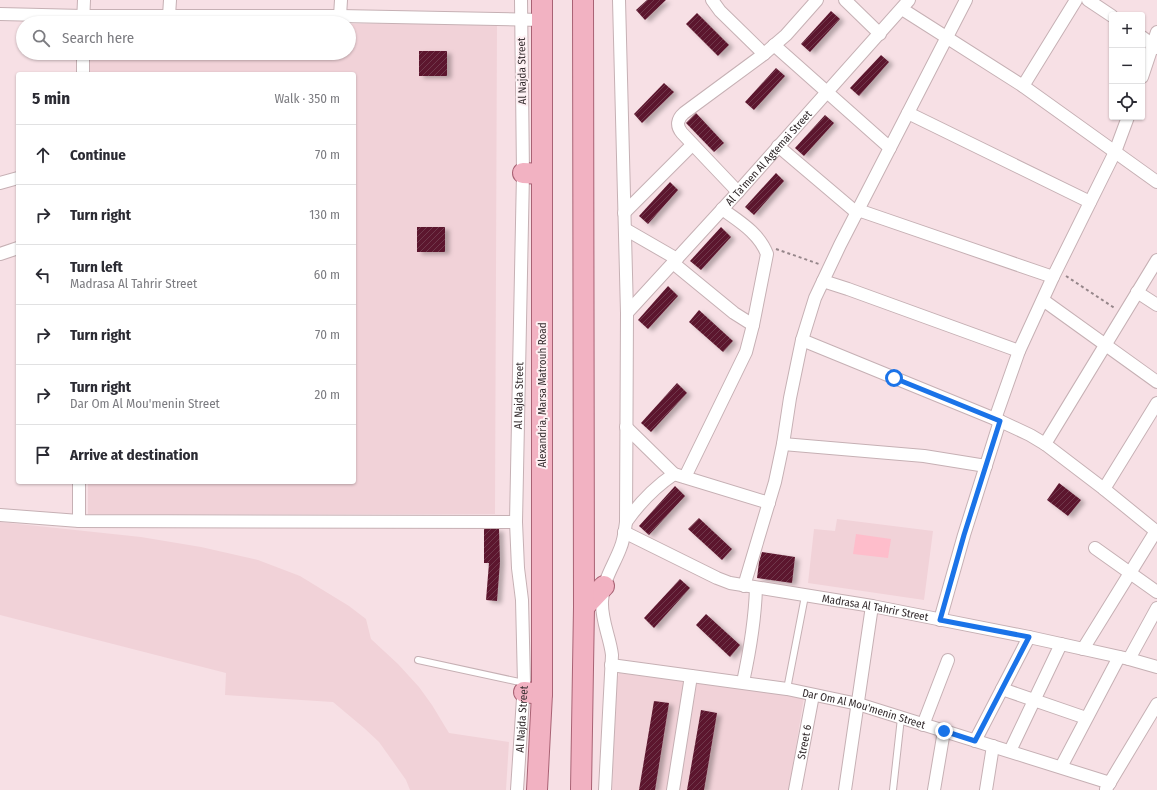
<!DOCTYPE html>
<html lang="en">
<head>
<meta charset="utf-8">
<style>
  body { margin:0; font-family:"Fira Sans Condensed",sans-serif; background:#f7f7f7; color:#2b2b33 }
  .controls { position:absolute; right:12px; top:12px; display:grid; overflow:hidden; border-radius:4px; box-shadow:0 1px 3px #0004 }
  .controls button { width:36px; height:36px; display:grid; place-items:center; padding:0; border:0; border-bottom:1px solid #e1e1e2; background:#fff; color:#2b2b33; font:20px sans-serif }
  .stop { position:absolute; width:12px; height:12px; margin:-9px; border:3px solid #1a73e8; border-radius:50%; background:#fff }
  .stop.end { background:#1a73e8; border-color:#fff; box-shadow:0 1px 4px #0008 }
  .list { margin:0; padding:0; list-style:none }
  h2 { display:flex; justify-content:space-between; align-items:center; height:52px; margin:0; padding:0 16px; font-size:17px }
  h2 small { font-size:13px; font-weight:400; color:#7c7c81 }
  .list li { display:grid; grid-template-columns:26px 1fr auto; gap:12px; align-items:center; box-sizing:border-box; height:60px; padding:0 16px; border-top:1px solid #e1e1e2 }
  .list b { display:block; font-size:15px; white-space:nowrap }
  .list p { margin:0; font-size:13px; white-space:nowrap; color:#7c7c81 }
  .list em { font-size:13px; font-style:normal; color:#7c7c81 }
  .icon { flex:none; width:22px; height:22px; fill:none; stroke:currentColor; stroke-width:2; stroke-linecap:round; stroke-linejoin:round }
  .map { position:relative; flex:none; width:1157px; height:790px; overflow:hidden }
  .search { position:absolute; background:#fff; box-shadow:0 1px 3px #0004; left:16px; top:16px; width:340px; height:44px; display:flex; align-items:center; gap:10px; box-sizing:border-box; padding:0 14px; border-radius:22px; color:#7c7c81; font-size:15px }
  .panel { position:absolute; background:#fff; box-shadow:0 1px 3px #0004; left:16px; top:72px; width:340px; height:412px; border-radius:4px }
  .map>svg:first-child { display:block }
  .built { fill:#f1d2d8 }
  .garden { fill:#febdcb }
  .building { fill:url(#building-hatch); filter:url(#shadow) }
  .lines { fill:none; stroke-linecap:round; stroke-linejoin:round }
  .lane-casing { stroke:#c6b0b4; stroke-width:8 }
  .street-casing { stroke:#c6b0b4; stroke-width:14 }
  .primary-casing { stroke:#a96274; stroke-width:22 }
  .path { stroke:#96868a; stroke-width:2; stroke-dasharray:3 3; stroke-linecap:butt }
  .lane { stroke:#fff; stroke-width:6 }
  .street { stroke:#fff; stroke-width:12 }
  .primary { stroke:#f2b2c2; stroke-width:20 }
  .route { stroke:#1a73e8; stroke-width:5 }
  .labels { text-anchor:middle; dominant-baseline:central; stroke-width:4; stroke-linejoin:round; paint-order:stroke }
  .street-label { font-size:11px; fill:#332b2d; stroke:#fef0f3 }
</style>
</head>
<body>
<div class="map">
<svg width="1157" height="790" viewBox="0 0 1157 790">
  <defs>
    <pattern id="building-hatch" width="6" height="6" patternUnits="userSpaceOnUse"><rect width="6" height="6" fill="#5c172e"/><path d="M-1 1l2-2M0 6l6-6M5 7l2-2" fill="none" stroke="#70394b"/></pattern>
    <filter id="shadow"><feDropShadow dx="4.5" dy="2.5" stdDeviation="2" flood-color="#0004"/></filter>
  </defs>
  <rect width="100%" height="100%" fill="#f7e0e5"/>
  <g class="built">
    <polygon points="349,24 497,24 495,514 88,514 88,482 354,482 354,74 90,74 90,53 349,53"/>
    <polygon points="837,519 933,531 924,600 808,583 814,529 835,531"/>
    <polygon points="0,522 141,537 201,547 258,560 300,576 349,606 366,619 371,639 398,664 419,687 432,705 449,733 509,742 506,790 410,790 406,780 394,763 379,742 364,728 333,702 225,695 226,673 0,615"/>
    <polygon points="619,673 804,697 789,790 612,790 616,684"/>
  </g>
  <polygon class="garden" points="856,534 891,539 888,558 853,554"/>
  <g class="building">
    <polygon points="647,0 666,0 645,20 636,10"/>
    <polygon points="831,11 840,19 810,52 801,44"/>
    <polygon points="697,13 729,45 718,56 686,24"/>
    <rect x="419" y="51" width="28" height="25"/>
    <polygon points="881,55 889,62 859,96 850,88"/>
    <polygon points="776,68 785,76 754,110 745,102"/>
    <polygon points="664,83 674,92 642,123 634,114"/>
    <polygon points="696,113 724,143 714,152 686,123"/>
    <polygon points="825,115 834,123 804,156 795,148"/>
    <polygon points="776,173 784,181 754,215 745,207"/>
    <polygon points="670,182 678,190 648,224 639,216"/>
    <rect x="417" y="227" width="28" height="25"/>
    <polygon points="721,227 731,237 701,270 690,261"/>
    <polygon points="668,286 678,296 648,329 638,320"/>
    <polygon points="699,310 733,341 723,352 689,322"/>
    <polygon points="677,383 687,393 651,432 641,423"/>
    <polygon points="1059,483 1081,500 1068,516 1047,500"/>
    <polygon points="675,486 685,496 649,535 639,526"/>
    <polygon points="699,518 732,549 722,560 688,529"/>
    <polygon points="484,529 499,529 500,562 497,601 486,600 489,563 484,563"/>
    <polygon points="762,552 795,557 792,583 757,578 759,562"/>
    <polygon points="680,579 690,588 654,628 644,618"/>
    <polygon points="706,614 740,645 730,657 696,625"/>
    <polygon points="654,701 669,703 655,790 639,790"/>
    <polygon points="701,710 717,713 704,790 687,790"/>
  </g>
  <g class="lines">
    <g class="lane-casing">
      <g id="lane">
        <polyline points="418,660 524,683"/>
        <polyline points="787,689 805,596"/>
        <polyline points="893,790 901,718"/>
      </g>
    </g>
    <g class="street-casing">
      <g id="street">
        <polyline points="712,0 720,11 764,54"/>
        <polyline points="845,0 880,34"/>
        <polyline points="1088,0 1112,16"/>
        <polyline points="902,9 1023,86 1157,182"/>
        <polyline points="0,14 83,16 340,16 542,20"/>
        <polyline points="169,16 170,0"/>
        <polyline points="340,16 341,0"/>
        <polyline points="83,23 84,0"/>
        <polyline points="1142,37 1157,48"/>
        <polyline points="774,45 890,148"/>
        <polyline points="83,74 83,53"/>
        <polyline points="1142,77 1157,32"/>
        <polyline points="1023,86 1076,0"/>
        <polyline points="908,113 1090,202"/>
        <polyline points="778,146 857,213"/>
        <polyline points="0,183 18,178"/>
        <path d="M738 192 682 133C676 126 677 119 684 113L764 54 786 35 817 0"/>
        <polyline points="858,210 1053,277"/>
        <polyline points="624,213 692,145"/>
        <polyline points="625,229 677,259"/>
        <polyline points="0,254 18,248"/>
        <polyline points="673,263 734,313 753,325"/>
        <polyline points="823,281 848,289 1019,351"/>
        <polyline points="1137,292 1157,305"/>
        <polyline points="1043,300 1157,382"/>
        <path id="s1" d="M627 313 738 192 909 0"/>
        <polyline points="802,340 1000,421 1030,435 1045,444 1104,489 1157,532"/>
        <polyline points="995,419 1019,351 1053,277 1115,152 1128,117"/>
        <polyline points="626,427 674,474 769,503"/>
        <polyline points="783,444 924,456 986,466"/>
        <polyline points="1045,444 1157,260"/>
        <path d="M685 477 746 352 753 325 767 254C759 233 740 222 722 209"/>
        <polyline points="1104,489 1157,403"/>
        <polyline points="0,515 79,521 516,522"/>
        <polyline points="79,521 79,482"/>
        <path d="M626 522C640 502 655 487 674 474"/>
        <path id="s2" d="M624 532 717 578 730 583 872 606 1029 637 1129 659 1157 667"/>
        <polyline points="1095,548 1157,592"/>
        <polyline points="744,586 775,482 783,444 790,398 802,340 815,298 840,245 966,0"/>
        <polyline points="940,620 964,535 1000,421"/>
        <polyline points="1083,649 1156,531"/>
        <polyline points="1129,659 1157,608"/>
        <path id="s3" d="M611 665 787 689 858 704 1110 783"/>
        <path d="M743 682C750 650 755 621 756 588"/>
        <polyline points="1002,689 1086,718"/>
        <polyline points="923,725 948,660"/>
        <polyline points="975,741 1029,637"/>
        <polyline points="1010,751 1061,644"/>
        <polyline points="1061,767 1119,657"/>
        <polyline points="1106,789 1157,704"/>
        <path id="s4" d="M517 790 524 683 522 600 518 568 516 522 523 173 521 0"/>
        <path d="M605 790 612 655C610 637 601 620 602 601 603 580 613 567 620 549 624 540 625 530 626 522L627 313 619 0"/>
        <polyline points="673,790 691,676"/>
        <path id="s5" d="M795 790 813 695"/>
        <polyline points="845,790 872,606"/>
        <polyline points="934,790 944,731"/>
        <polyline points="986,790 993,746"/>
      </g>
    </g>
    <g class="primary-casing">
      <g id="primary">
        <polyline points="523,173 542,174"/>
        <polyline points="584,607 604,586"/>
        <polyline points="524,692 542,694"/>
        <polyline points="537,790 542,694 542,0"/>
        <polyline points="581,790 584,607 583,0"/>
      </g>
    </g>
    <g class="path">
      <polyline points="776,249 819,264"/>
      <polyline points="1066,276 1116,309"/>
    </g>
    <use href="#lane" class="lane"/>
    <use href="#street" class="street"/>
    <use href="#primary" class="primary"/>
  </g>
  <g class="lines">
    <polyline class="route" points="894,378 1000,421 964,535 940,620 1029,637 975,741 944,731"/>
  </g>
  <g class="labels">
    <g class="street-label">
      <text transform="translate(522 71) rotate(-91)">Al Najda Street</text>
      <text stroke="none"><textPath href="#s1" startOffset="210">Al Ta'men Al Agtemai Street</textPath></text>
      <text stroke="none"><textPath href="#s4" startOffset="395">Al Najda Street</textPath></text>
      <text transform="translate(542 395) rotate(-90)">Alexandria, Marsa Matrouh Road</text>
      <text stroke="none"><textPath href="#s2" startOffset="265">Madrasa Al Tahrir Street</textPath></text>
      <text stroke="none"><textPath href="#s3" startOffset="257">Dar Om Al Mou'menin Street</textPath></text>
      <text stroke="none"><textPath href="#s4" startOffset="71">Al Najda Street</textPath></text>
      <text stroke="none"><textPath href="#s5" startOffset="49">Street 6</textPath></text>
    </g>
  </g>
</svg>
<div class="controls">
<button>+</button>
<button>−</button>
<button><svg class="icon" aria-label="locate" viewBox="0 0 24 24"><circle cx="12" cy="12" r="6"/><path d="M12 2v4M12 18v4M2 12h4M18 12h4"/></svg></button>
</div>
<div class="stop" style="left:894px;top:378px"></div>
<div class="stop end" style="left:944px;top:731px"></div>
<div class="search"><svg class="icon" aria-label="search" viewBox="0 0 24 24"><circle cx="10" cy="10" r="6"/><path d="M15 15l6 6"/></svg>Search here</div>
<section class="panel">
<h2>5 min<small>Walk · 350 m</small></h2>
<ul class="list">
<li><svg class="icon" aria-label="ahead" viewBox="0 0 24 24"><path d="M12 20V5M6 11l6-6 6 6"/></svg><div><b>Continue</b></div><em>70 m</em></li>
<li><svg class="icon" aria-label="right" viewBox="0 0 24 24"><path d="M7 20v-9h11M14 6l5 5-5 5"/></svg><div><b>Turn right</b></div><em>130 m</em></li>
<li><svg class="icon" aria-label="left" viewBox="0 0 24 24"><path d="M17 20v-9H6M10 6l-5 5 5 5"/></svg><div><b>Turn left</b><p>Madrasa Al Tahrir Street</p></div><em>60 m</em></li>
<li><svg class="icon" aria-label="right" viewBox="0 0 24 24"><path d="M7 20v-9h11M14 6l5 5-5 5"/></svg><div><b>Turn right</b></div><em>70 m</em></li>
<li><svg class="icon" aria-label="right" viewBox="0 0 24 24"><path d="M7 20v-9h11M14 6l5 5-5 5"/></svg><div><b>Turn right</b><p>Dar Om Al Mou'menin Street</p></div><em>20 m</em></li>
<li><svg class="icon" aria-label="arrive" viewBox="0 0 24 24"><path d="M6 21V4h12l-3 4 3 4H6"/></svg><div><b>Arrive at destination</b></div></li>
</ul>
</section>
</div>
</body>
</html>
